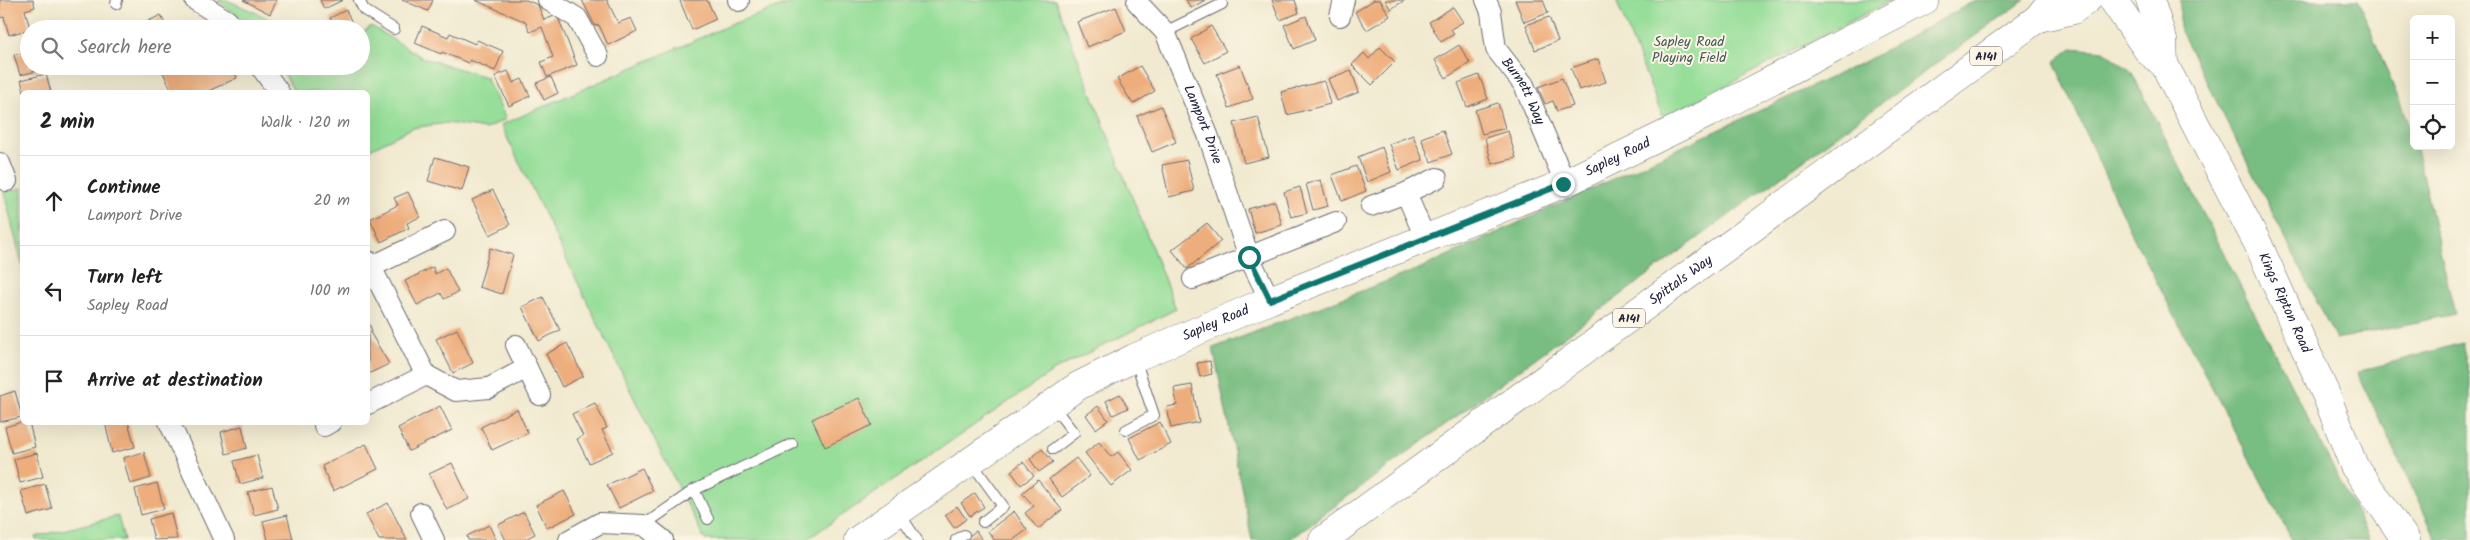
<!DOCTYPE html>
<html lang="en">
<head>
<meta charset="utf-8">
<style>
  body { margin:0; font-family:Kalam,sans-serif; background:#f6f6f6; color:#222 }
  .controls { position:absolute; right:15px; top:15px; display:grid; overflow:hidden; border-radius:8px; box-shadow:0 5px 20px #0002 }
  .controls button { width:45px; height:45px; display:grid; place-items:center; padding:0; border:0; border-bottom:1px solid #e0e0e0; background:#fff; color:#222; font:25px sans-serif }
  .stop { position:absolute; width:15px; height:15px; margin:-11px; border:4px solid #0f766e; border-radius:50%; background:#fff }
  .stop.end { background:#0f766e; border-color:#fff; box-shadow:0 1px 5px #0008 }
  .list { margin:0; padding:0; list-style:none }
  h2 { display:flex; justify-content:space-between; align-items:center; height:65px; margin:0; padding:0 20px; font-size:21px }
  h2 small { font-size:16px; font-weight:400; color:#767676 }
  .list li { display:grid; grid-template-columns:32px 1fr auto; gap:15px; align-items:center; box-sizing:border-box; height:90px; padding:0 20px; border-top:1px solid #e0e0e0 }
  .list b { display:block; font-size:19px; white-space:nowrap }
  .list p { margin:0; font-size:16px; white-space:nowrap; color:#767676 }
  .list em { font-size:16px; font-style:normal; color:#767676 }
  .icon { flex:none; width:28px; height:28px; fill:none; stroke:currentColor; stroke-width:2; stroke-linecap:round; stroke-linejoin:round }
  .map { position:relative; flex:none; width:2470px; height:540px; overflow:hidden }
  .search { position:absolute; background:#fff; box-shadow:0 5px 20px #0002; left:20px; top:20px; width:350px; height:55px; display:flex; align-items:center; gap:12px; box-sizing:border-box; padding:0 18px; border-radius:28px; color:#767676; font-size:19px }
  .panel { position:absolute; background:#fff; box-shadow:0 5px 20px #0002; left:20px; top:90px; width:350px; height:335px; border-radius:8px }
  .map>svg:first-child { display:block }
  .green { fill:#96de99; stroke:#5c806a }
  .forest { fill:#78bd81; stroke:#4d705e }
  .building { fill:#eead7b }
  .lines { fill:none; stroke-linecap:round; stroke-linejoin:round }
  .lane-casing { stroke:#6a686f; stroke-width:12 }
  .street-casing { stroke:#6a686f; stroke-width:22 }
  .secondary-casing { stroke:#6a686f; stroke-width:29 }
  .highway-casing { stroke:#6a686f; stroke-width:29 }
  .lane { stroke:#fff; stroke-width:10 }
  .street { stroke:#fff; stroke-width:20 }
  .secondary { stroke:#fff; stroke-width:28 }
  .highway { stroke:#fff; stroke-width:28 }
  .route { stroke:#0f766e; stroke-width:6 }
  .labels { text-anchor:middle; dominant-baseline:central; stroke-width:4; stroke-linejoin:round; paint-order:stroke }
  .shield { fill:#fcf5e5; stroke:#63616e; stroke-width:1 }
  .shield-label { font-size:12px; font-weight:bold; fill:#22223b }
  .park-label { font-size:14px; fill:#455a57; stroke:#fcf5e5 }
  .street-label { font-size:14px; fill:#22223b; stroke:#fcf5e5 }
</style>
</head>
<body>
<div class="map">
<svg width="2470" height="540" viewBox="0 0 2470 540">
  <rect width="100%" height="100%" fill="#fcf5e5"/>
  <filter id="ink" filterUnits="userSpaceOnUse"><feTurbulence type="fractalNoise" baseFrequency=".02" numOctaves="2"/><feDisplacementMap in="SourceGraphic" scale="10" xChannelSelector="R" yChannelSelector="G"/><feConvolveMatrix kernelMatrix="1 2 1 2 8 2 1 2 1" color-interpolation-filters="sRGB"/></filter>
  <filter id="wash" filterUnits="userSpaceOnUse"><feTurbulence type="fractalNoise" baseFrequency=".0096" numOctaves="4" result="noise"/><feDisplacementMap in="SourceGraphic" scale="20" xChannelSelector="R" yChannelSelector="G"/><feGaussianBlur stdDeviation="1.12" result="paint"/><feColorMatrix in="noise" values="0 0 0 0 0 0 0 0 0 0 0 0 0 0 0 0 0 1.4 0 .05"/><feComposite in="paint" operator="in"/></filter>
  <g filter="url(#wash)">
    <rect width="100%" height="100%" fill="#f1ead0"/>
    <g class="green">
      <polygon points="218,0 227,0 292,29 252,29"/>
      <polygon points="799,0 1055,0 1176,309 1058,368 806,540 705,540 654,439 501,125 732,24"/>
      <polygon points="1616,0 1892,0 1663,118"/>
      <polygon points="371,26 423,58 486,77 506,119 485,129 447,123 412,128 368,150 368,92 294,92 280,66 361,66 361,34"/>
      <polygon points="22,188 22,265 4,192"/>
      <polygon points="118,516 124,540 36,540 35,537"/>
    </g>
    <g class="forest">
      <polygon points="1976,0 2025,0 1862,117 1289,540 1252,540 1213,348 1421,268 1864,62"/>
      <polygon points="2180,0 2358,0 2412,132 2455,314 2336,339 2180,29"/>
      <polygon points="2072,48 2103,51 2131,71 2370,540 2292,540 2129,229 2054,62"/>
      <polygon points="2462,343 2470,377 2470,540 2437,540 2357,372"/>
    </g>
    <g id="blocks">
      <g class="building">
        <polygon points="0,0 33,0 35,7 25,10 30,29 9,35 4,17 0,18"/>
        <polygon points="243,0 277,0 270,14"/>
        <polygon points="320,0 343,0 324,9"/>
        <polygon points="402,0 433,0 428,11"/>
        <polygon points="475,0 526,0 538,5 544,20 557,15 577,65 547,77 541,62 553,57 542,27 530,32 526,22"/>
        <polygon points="582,0 607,0 618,23 631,18 637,31 608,45 599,25 595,26"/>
        <polygon points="682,0 707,0 716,19 692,30 680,1"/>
        <polygon points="1186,0 1205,0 1191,8"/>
        <polygon points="1272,0 1295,0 1299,13 1280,20"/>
        <polygon points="1374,0 1380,0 1390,16 1367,30 1355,12"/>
        <polygon points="1385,0 1405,0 1391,9"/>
        <polygon points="1515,0 1543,0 1548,13 1524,22"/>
        <polygon points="1116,7 1126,31 1087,47 1077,22"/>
        <polygon points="1453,7 1463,22 1451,29 1454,34 1441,42 1429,22"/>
        <polygon points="346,10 353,25 345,29 335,29 330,18"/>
        <polygon points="161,15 167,29 137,29 136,27"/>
        <polygon points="1306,16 1315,40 1294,49 1284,25"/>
        <polygon points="1549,17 1558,41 1535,50 1526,25"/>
        <polygon points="422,26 448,37 450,33 475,44 477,40 503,51 495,71 470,60 468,63 442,52 441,54 415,43"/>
        <polygon points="1211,26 1226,51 1205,63 1191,39"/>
        <polygon points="1459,45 1470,63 1446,78 1435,60"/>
        <polygon points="1380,47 1395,62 1372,85 1352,65 1364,53 1369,59"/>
        <polygon points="29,51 29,66 44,66 45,69 20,75 14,55"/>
        <polygon points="1598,59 1606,82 1579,90 1571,68"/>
        <polygon points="1240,65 1253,99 1229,108 1217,74"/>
        <polygon points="164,66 187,66 190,72 203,66 232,66 237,78 206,92 172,92 161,68"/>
        <polygon points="1140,66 1155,91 1133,104 1117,79"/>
        <polygon points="1351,70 1359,92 1337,101 1328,79"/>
        <polygon points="508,71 513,83 522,79 530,96 509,106 495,76"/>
        <polygon points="46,74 51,92 24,92 21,80"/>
        <polygon points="1479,75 1488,99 1467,107 1458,83"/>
        <polygon points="551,77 558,93 544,100 536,83"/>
        <polygon points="1562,78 1573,106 1557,111 1553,101 1545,104 1538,87"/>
        <polygon points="1324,81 1330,104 1287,115 1281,92"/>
        <polygon points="1498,103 1505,128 1482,134 1475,110"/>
        <polygon points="1161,106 1176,142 1152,152 1137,116"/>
        <polygon points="1258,117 1269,157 1244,163 1234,123"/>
        <polygon points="1443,130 1452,154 1431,162 1421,138"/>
        <polygon points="1508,131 1516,158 1492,164 1485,138"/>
        <polygon points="1413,135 1423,160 1399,170 1389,144"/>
        <polygon points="1382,147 1391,172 1367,182 1358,157"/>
        <polygon points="435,157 469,167 462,191 428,181"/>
        <polygon points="1187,160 1194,191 1169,197 1162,165"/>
        <polygon points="1356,166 1366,191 1342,201 1332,175"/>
        <polygon points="1321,180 1328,206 1313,210 1306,184"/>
        <polygon points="1300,187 1307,213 1291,217 1284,192"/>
        <polygon points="493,190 510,225 490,235 472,200"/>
        <polygon points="408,192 420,217 407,223 409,228 381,242 370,219 398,205 394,198"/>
        <polygon points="1275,201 1282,225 1255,233 1248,209"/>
        <polygon points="1207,223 1221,241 1187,269 1172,250"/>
        <polygon points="490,248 513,255 502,294 479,287"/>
        <polygon points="433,267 435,274 446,268 458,292 444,299 441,293 417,305 405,281"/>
        <polygon points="543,297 560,330 539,341 522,307"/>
        <polygon points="368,321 372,331 370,332 389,364 368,374"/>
        <polygon points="457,329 473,363 453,373 436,339"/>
        <polygon points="567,343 583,376 562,387 546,354"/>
        <polygon points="1210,361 1212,374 1200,377 1197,363"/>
        <polygon points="1192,385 1199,422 1171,428 1167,407 1177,405 1174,388"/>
        <polygon points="15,391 22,417 0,422 0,396"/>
        <polygon points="1120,394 1128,408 1113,415 1106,401"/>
        <polygon points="859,398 872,425 825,447 812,419"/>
        <polygon points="595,403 607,428 602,430 613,452 589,463 577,439 583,436 572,414"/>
        <polygon points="440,406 452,430 409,451 398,428"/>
        <polygon points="1098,406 1108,420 1096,429 1086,415"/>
        <polygon points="517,409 528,433 492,450 481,427"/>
        <polygon points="22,422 29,422 35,447 12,453 5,427"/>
        <polygon points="105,422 128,422 135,447 112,453"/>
        <polygon points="1160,422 1171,444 1140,460 1129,438"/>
        <polygon points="242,426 247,448 226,454 221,432"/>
        <polygon points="1099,442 1111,457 1118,452 1132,470 1111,486 1085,453"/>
        <polygon points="366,444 378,469 333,491 322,466"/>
        <polygon points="1042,449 1053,462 1039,472 1030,459"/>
        <polygon points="144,452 151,478 130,484 123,458"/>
        <polygon points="37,453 43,477 20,483 14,459"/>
        <polygon points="257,455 263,478 240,484 234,461"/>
        <polygon points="1076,458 1090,476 1062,497 1049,479"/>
        <polygon points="1023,462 1034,476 1021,485 1011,471"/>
        <polygon points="452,463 469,499 447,510 429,474"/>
        <polygon points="642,468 653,491 619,508 607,485"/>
        <polygon points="1038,480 1062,510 1038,529 1025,513 1034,506 1022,493"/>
        <polygon points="157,483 164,509 141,515 135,489"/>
        <polygon points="45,484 52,509 28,516 21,491"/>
        <polygon points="272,486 278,509 254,515 248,492"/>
        <polygon points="564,491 576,514 547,528 536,505"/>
        <polygon points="975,493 984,507 970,516 961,503"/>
        <polygon points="388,503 407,540 379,540 366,514"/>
        <polygon points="957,506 966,519 954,528 945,515"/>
        <polygon points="1014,511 1027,530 1013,540 994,540 988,531"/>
        <polygon points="524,512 535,534 523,540 506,540 498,525"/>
        <polygon points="171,513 177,539 154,540 149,519"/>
        <polygon points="287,515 293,539 268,540 263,521"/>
        <polygon points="489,525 496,540 468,540 467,536"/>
        <polygon points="976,531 982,540 963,540"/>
      </g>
    </g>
  </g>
  <g filter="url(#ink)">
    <use href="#blocks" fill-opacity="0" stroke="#6a686f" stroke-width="1"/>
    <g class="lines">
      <g class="lane-casing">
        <g id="lane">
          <polyline points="359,0 364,10 394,29"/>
          <polyline points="116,4 117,0"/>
          <polyline points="1165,32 1222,4"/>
          <polyline points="1052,405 1074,433 1053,449"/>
          <polyline points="1126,430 1154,415 1135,359"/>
          <polyline points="971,462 1003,506 983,522"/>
          <polyline points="694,490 708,519"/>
          <polyline points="899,513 917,540"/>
          <polyline points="644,525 694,490 792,444"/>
          <polyline points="956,540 964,535"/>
        </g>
      </g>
      <g class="street-casing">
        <g id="street">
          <polyline points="195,0 228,21 233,29"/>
          <polyline points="548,0 577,18 598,56"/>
          <polyline points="738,0 739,1"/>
          <path id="s1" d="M1486 0 1491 12 1496 49 1524 85 1560 171 1563 184"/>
          <path id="s2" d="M1137 2 1165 32 1208 135 1249 257 1270 300"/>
          <polyline points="1340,16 1344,0"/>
          <polyline points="260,66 279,92"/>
          <polyline points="0,163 7,181"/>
          <polyline points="1406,193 1426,240"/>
          <polyline points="1371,206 1406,193 1437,178"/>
          <polyline points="368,261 426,375 456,391 489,388 527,368"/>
          <polyline points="371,267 445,231"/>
          <polyline points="1193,279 1336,222"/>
          <polyline points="516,345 540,395"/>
          <polyline points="368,404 426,375"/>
          <polyline points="169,422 224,540"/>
          <polyline points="324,426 331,422"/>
          <polyline points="421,513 434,540"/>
          <polyline points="569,540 600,523 644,525 663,540"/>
        </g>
      </g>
      <g class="secondary-casing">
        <g id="secondary">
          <path id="s3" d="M2113 0 2149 52 2164 64 2258 244 2327 397 2354 466 2406 540"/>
          <polyline points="2150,0 2163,40 2164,64"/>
          <path id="s4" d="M858 540 1078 386 1134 358 1270 300 1563 184 1709 113 1925 0"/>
        </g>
      </g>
      <g class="highway-casing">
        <g id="highway">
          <polyline points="2038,18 2073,10 2087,0"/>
          <path id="s5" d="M1323 540 1739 238 2038 18 2052 0"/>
        </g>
      </g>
      <use href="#lane" class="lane"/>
      <use href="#street" class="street"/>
      <use href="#secondary" class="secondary"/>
      <use href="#highway" class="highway"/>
    </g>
  </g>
  <g class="lines" filter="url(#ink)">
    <polyline class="route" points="1249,257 1270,300 1563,184"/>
  </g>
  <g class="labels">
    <g class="shield">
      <rect x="1970" y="46.5" width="32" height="19" rx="4"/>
      <rect x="1613" y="308.5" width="32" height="19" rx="4"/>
    </g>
    <g class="shield-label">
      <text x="1986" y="56">A141</text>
      <text x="1629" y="318">A141</text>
    </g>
    <g class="park-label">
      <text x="1689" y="42">Sapley Road<tspan x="1689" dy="16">Playing Field</tspan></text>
    </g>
    <g class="street-label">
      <text stroke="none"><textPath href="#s1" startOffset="101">Burnett Way</textPath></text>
      <text stroke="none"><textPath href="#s2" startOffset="141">Lamport Drive</textPath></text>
      <text stroke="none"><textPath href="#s4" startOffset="855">Sapley Road</textPath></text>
      <text stroke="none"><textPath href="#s5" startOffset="442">Spittals Way</textPath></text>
      <text stroke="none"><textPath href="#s3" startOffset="350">Kings Ripton Road</textPath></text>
      <text stroke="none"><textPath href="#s4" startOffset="420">Sapley Road</textPath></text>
    </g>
  </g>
</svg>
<div class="controls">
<button>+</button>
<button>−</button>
<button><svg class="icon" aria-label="locate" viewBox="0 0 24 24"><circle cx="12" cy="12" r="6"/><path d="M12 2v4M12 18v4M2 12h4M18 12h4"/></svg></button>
</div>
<div class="stop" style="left:1249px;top:257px"></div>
<div class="stop end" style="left:1563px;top:184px"></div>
<div class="search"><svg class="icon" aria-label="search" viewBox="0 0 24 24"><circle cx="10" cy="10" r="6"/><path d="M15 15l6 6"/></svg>Search here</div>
<section class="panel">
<h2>2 min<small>Walk · 120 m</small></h2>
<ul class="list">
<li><svg class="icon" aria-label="ahead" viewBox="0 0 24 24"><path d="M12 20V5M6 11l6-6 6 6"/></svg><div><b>Continue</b><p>Lamport Drive</p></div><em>20 m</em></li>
<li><svg class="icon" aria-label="left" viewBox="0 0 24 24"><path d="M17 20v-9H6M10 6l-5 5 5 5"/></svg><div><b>Turn left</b><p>Sapley Road</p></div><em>100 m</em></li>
<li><svg class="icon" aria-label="arrive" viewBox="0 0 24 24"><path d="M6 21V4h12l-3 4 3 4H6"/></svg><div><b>Arrive at destination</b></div></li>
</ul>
</section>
</div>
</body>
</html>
